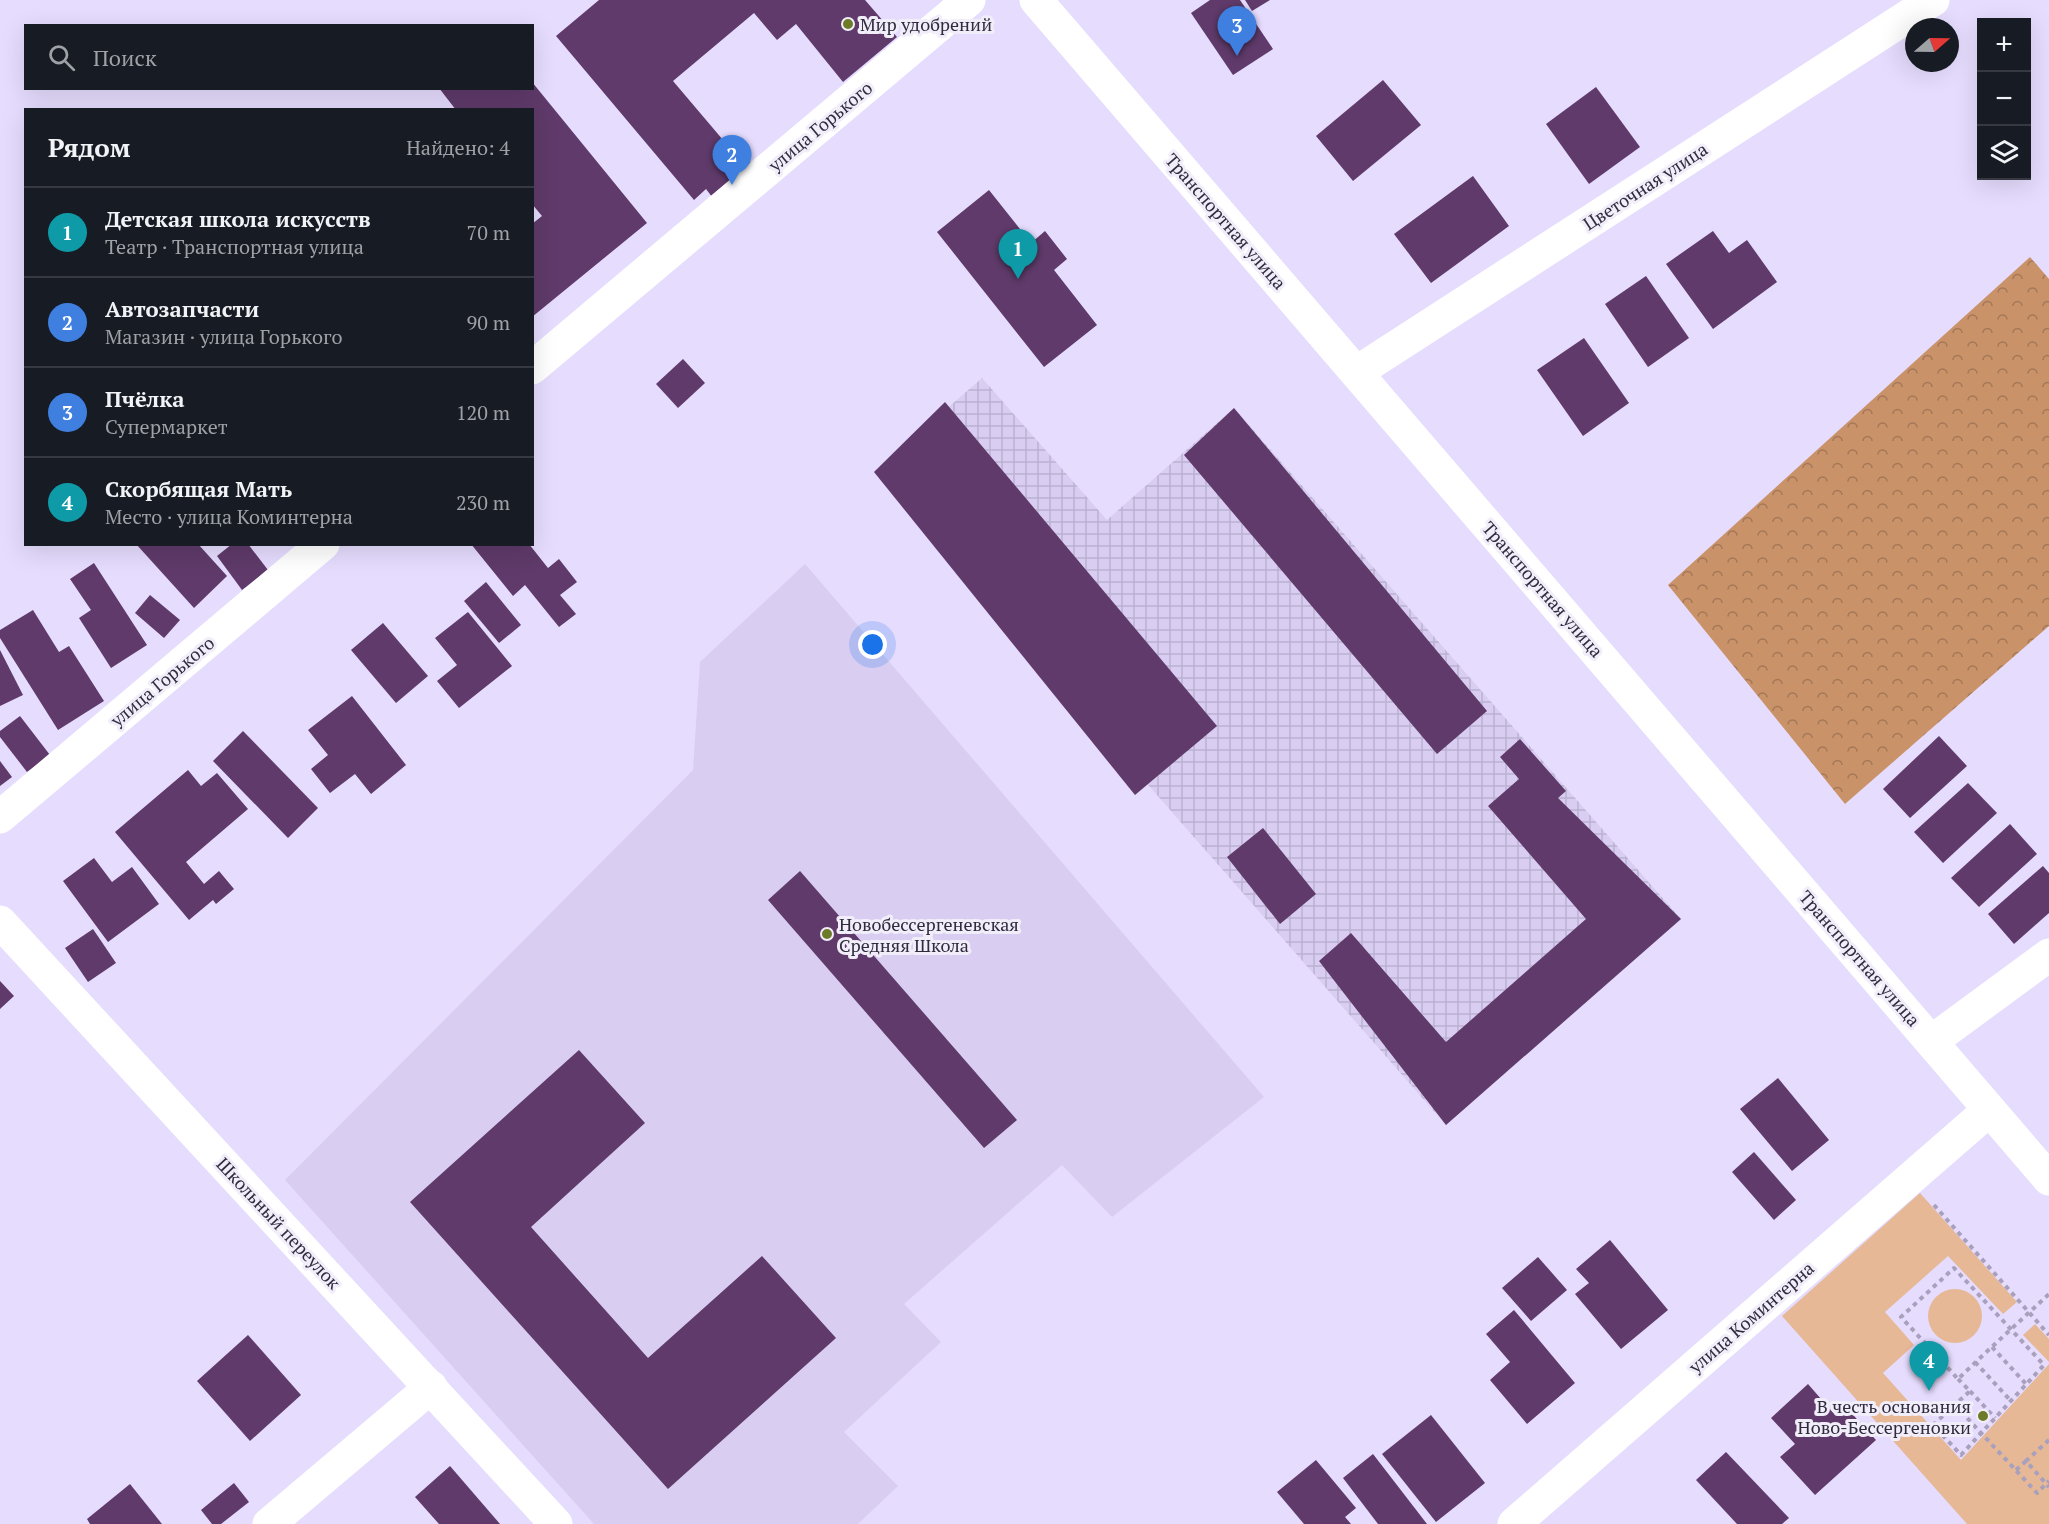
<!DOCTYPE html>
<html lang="ru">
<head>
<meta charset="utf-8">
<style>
  body { margin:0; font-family:"PT Serif",serif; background:#242831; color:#f1f3f6 }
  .controls { position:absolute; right:18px; top:18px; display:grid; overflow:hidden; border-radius:0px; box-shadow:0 6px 24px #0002 }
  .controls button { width:54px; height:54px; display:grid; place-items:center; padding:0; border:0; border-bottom:2px solid #363941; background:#171b24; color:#f1f3f6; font:30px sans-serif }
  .compass { position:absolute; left:1905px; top:18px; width:54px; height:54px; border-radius:50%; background:#171b24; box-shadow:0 6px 24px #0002; rotate:70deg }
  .you { position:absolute; left:873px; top:645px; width:21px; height:21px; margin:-15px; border:4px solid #fff; border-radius:50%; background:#1a73e8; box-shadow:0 0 0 9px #1a73e833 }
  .badge { display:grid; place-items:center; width:39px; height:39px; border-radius:50%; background:#2563eb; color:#fff; font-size:20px; font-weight:700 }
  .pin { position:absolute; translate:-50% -50px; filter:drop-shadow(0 2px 3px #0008) }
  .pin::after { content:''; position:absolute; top:32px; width:21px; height:18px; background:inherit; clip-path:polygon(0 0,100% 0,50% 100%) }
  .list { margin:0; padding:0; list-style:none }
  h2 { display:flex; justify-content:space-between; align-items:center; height:78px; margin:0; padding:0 24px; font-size:26px }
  h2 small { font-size:20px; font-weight:400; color:#9ea1a6 }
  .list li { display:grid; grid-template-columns:39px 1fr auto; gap:18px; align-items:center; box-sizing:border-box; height:90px; padding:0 24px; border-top:2px solid #363941 }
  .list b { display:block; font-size:22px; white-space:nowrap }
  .list p { margin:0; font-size:20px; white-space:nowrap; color:#9ea1a6 }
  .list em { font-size:20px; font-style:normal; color:#9ea1a6 }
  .icon { flex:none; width:33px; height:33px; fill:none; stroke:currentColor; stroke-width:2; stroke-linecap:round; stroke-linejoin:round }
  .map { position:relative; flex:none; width:2049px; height:1524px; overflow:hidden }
  .search { position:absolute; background:#171b24; box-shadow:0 6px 24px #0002; left:24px; top:24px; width:510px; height:66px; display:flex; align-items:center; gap:15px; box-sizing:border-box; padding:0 21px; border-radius:0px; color:#9ea1a6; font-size:22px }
  .panel { position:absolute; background:#171b24; box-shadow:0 6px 24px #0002; left:24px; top:108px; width:510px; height:438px; border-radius:0px }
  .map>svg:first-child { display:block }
  .built { fill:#d9cef2 }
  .industrial { fill:url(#industrial-grid) }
  .green { fill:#e6b896 }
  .forest { fill:url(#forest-crowns) }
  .building { fill:#5f3a6a }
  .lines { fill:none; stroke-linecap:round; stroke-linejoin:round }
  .path { stroke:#a8a0bd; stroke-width:4; stroke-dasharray:4.5 4.5; stroke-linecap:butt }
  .street { stroke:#fff; stroke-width:33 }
  .secondary { stroke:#fff; stroke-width:33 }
  .poi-dot { fill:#6d7b29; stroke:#f1eef9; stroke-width:2 }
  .labels { text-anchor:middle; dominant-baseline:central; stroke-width:6; stroke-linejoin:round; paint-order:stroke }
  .poi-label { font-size:18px; fill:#312b40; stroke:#f1eef9; text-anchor:start }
  .street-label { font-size:18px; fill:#312b40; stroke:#f1eef9 }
</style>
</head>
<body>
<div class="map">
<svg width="2049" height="1524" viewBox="0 0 2049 1524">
  <defs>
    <pattern id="industrial-grid" width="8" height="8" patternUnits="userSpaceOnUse" patternTransform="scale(1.5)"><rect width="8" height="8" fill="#d9cef2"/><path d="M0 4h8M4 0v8" fill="none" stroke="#bbb1d1"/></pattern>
    <pattern id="forest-crowns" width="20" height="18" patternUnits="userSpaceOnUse" patternTransform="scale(1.5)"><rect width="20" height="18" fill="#c99268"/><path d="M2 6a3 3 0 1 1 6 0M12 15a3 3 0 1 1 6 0" fill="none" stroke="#a47757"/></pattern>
  </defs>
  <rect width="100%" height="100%" fill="#e6dcfe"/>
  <polygon class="built" points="805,564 1264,1097 1112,1217 1062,1165 904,1304 941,1342 844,1432 898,1486 858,1524 594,1524 285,1180 693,770 700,662"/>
  <polygon class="industrial" points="982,378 1107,520 1234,408 1681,919 1446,1125 874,472"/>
  <g class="green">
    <polygon points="1920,1193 2017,1302 2003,1314 1948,1256 1885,1312 1914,1345 1883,1373 1961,1460 2049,1364 2049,1524 1967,1524 1782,1316"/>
    <circle cx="1955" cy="1316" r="27"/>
    <polygon points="2035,1324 2049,1339 2049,1362 2023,1335"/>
  </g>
  <polygon class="forest" points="2030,257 2049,279 2049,626 1845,804 1668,585"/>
  <g class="building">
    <polygon points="599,0 865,0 897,37 843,82 796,24 777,40 754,13 673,81 740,160 745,156 759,173 719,206 706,189 694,200 556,36"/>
    <polygon points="1210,0 1240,0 1273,49 1233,75 1191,13"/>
    <polygon points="1245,0 1270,0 1252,11"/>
    <polygon points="1383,80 1421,125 1353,181 1316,136"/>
    <polygon points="532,82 647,223 532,317 532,224 542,216 532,204 532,110 456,110 439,88 532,88"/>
    <polygon points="1596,87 1640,147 1589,184 1546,124"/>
    <polygon points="1473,176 1509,226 1431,283 1394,234"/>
    <polygon points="989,190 1031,243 1045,231 1067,259 1054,270 1097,325 1044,367 937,232"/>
    <polygon points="1713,231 1729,253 1747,240 1777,282 1713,329 1666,264"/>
    <polygon points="1646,276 1689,338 1648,367 1605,304"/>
    <polygon points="1584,338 1629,403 1583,436 1537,370"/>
    <polygon points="683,359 705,383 678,408 656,384"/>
    <polygon points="945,402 1217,726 1135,795 874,472"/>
    <polygon points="1234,408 1487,711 1437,754 1184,455"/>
    <polygon points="136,544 198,544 227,576 194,608"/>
    <polygon points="232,544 248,544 268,570 242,590 217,556"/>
    <polygon points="471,544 529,544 548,568 559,559 577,582 560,595 576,614 559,627 525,585 513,596"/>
    <polygon points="94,563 147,645 111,668 79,618 91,610 70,579"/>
    <polygon points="486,582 521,625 499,643 464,601"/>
    <polygon points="150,595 180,620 164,638 135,613"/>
    <polygon points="33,610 59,652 69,646 104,701 58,730 0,638 0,630"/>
    <polygon points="468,612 512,666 459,708 437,681 457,665 435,638"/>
    <polygon points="383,623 428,676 396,703 351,650"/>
    <polygon points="0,650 23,695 0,706"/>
    <polygon points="352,696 406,765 371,794 355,774 330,793 311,769 328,755 308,730"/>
    <polygon points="20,716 50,755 27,772 0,737 0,731"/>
    <polygon points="243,731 318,808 288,838 213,761"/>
    <polygon points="1939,736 1967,766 1910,818 1883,789"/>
    <polygon points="1520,739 1566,791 1558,798 1681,919 1446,1125 1319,961 1351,933 1446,1042 1586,919 1488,806 1519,779 1500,757"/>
    <polygon points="0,761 12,777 0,786"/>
    <polygon points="188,770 201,786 217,773 248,809 186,862 204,884 219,871 234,889 216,904 213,900 189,920 115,832"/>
    <polygon points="1968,783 1997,813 1943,863 1914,832"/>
    <polygon points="2010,824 2037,854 1979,907 1951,878"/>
    <polygon points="1263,828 1316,894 1280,924 1227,857"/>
    <polygon points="94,858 112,882 132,867 159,904 108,942 63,881"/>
    <polygon points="2043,866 2049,873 2049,913 2014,944 1988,914"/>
    <polygon points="800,871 1017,1120 984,1148 768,900"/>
    <polygon points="93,929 116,963 88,982 65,948"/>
    <polygon points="0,981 14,996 0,1009"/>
    <polygon points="579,1050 645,1123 531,1227 648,1358 762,1256 836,1338 668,1489 410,1202"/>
    <polygon points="1778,1078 1829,1140 1792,1171 1740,1109"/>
    <polygon points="1754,1152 1796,1200 1774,1220 1732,1172"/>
    <polygon points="1610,1240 1668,1310 1621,1349 1575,1294 1589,1283 1576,1269"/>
    <polygon points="1538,1257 1567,1290 1531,1321 1502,1288"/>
    <polygon points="1514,1310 1575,1383 1527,1424 1490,1380 1510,1362 1486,1334"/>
    <polygon points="248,1335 301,1395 250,1441 197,1381"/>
    <polygon points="1808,1384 1835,1415 1845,1406 1876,1440 1815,1495 1780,1457 1795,1444 1771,1418"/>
    <polygon points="1431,1415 1485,1483 1436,1522 1382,1454"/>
    <polygon points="1726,1452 1789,1518 1782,1524 1737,1524 1696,1480"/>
    <polygon points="1373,1454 1427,1524 1378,1524 1343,1478"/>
    <polygon points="1316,1460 1356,1508 1345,1517 1351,1524 1304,1524 1277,1492"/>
    <polygon points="450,1466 500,1524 439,1524 415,1497"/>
    <polygon points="234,1483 249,1502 221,1524 212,1524 201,1510"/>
    <polygon points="130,1484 162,1524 90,1524 87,1519"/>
  </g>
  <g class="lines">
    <g class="path">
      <polyline points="1934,1205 2049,1335"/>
      <polyline points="1992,1347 2026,1384"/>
      <polyline points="1975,1362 2011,1401"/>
      <path d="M1958 1379 1970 1391 1933 1425 1961 1455 2044 1365 1954 1268 1901 1317 1958 1379C1988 1350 2019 1322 2049 1294"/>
      <polyline points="1970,1391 1995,1418"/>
      <polyline points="1955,1405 2037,1493 2049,1481"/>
      <polyline points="2049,1440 2026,1461 2049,1487"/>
      <polyline points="2016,1470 2026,1461"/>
    </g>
    <g class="street">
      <polyline points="532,368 969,0"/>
      <polyline points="1357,372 1933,0"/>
      <polyline points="0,817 323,544"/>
      <polyline points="0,922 556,1524"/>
      <polyline points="1932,1041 2049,955"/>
      <polyline points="269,1524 431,1387"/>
      <polyline points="1514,1524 1989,1110"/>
    </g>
    <polyline class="secondary" points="1036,0 2049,1179"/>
  </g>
  <g class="poi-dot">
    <circle cx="848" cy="24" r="6"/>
    <circle cx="827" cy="934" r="6"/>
    <circle cx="1983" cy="1416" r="6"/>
  </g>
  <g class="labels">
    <g class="poi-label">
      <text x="860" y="24">Мир удобрений</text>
      <text x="839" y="924">Новобессергеневская<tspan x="839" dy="21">Средняя Школа</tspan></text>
      <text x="1971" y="1406" text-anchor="end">В честь основания<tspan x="1971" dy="21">Ново-Бессергеновки</tspan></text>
    </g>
    <g class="street-label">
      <text transform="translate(820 126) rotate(-40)">улица Горького</text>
      <text transform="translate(1645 186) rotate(-33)">Цветочная улица</text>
      <text transform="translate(1226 221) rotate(49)">Транспортная улица</text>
      <text transform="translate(1543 589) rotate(49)">Транспортная улица</text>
      <text transform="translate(162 681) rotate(-40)">улица Горького</text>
      <text transform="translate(1860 958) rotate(49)">Транспортная улица</text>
      <text transform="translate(279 1223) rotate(47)">Школьный переулок</text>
      <text transform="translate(1751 1317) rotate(-41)">улица Коминтерна</text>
    </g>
  </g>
</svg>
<div class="controls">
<button>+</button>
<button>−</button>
<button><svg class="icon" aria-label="layers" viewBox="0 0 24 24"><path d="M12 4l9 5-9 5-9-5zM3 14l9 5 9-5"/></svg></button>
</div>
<svg class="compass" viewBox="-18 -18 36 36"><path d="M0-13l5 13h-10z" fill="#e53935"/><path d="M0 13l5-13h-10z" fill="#9ea1a6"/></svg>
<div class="you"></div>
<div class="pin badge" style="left:1018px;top:279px;background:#0f9aa8">1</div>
<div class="pin badge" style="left:732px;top:185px;background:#3f7fe0">2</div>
<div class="pin badge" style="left:1237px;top:56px;background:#3f7fe0">3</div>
<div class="pin badge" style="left:1929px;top:1391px;background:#0f9aa8">4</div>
<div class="search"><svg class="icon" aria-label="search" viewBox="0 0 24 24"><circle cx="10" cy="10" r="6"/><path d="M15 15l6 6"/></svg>Поиск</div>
<section class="panel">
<h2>Рядом<small>Найдено: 4</small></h2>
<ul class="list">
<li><span class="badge" style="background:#0f9aa8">1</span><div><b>Детская школа искусств</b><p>Театр · Транспортная улица</p></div><em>70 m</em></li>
<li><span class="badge" style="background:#3f7fe0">2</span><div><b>Автозапчасти</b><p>Магазин · улица Горького</p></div><em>90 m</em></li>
<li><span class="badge" style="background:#3f7fe0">3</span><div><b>Пчёлка</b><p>Супермаркет</p></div><em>120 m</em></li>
<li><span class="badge" style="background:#0f9aa8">4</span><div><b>Скорбящая Мать</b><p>Место · улица Коминтерна</p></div><em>230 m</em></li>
</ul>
</section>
</div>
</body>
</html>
